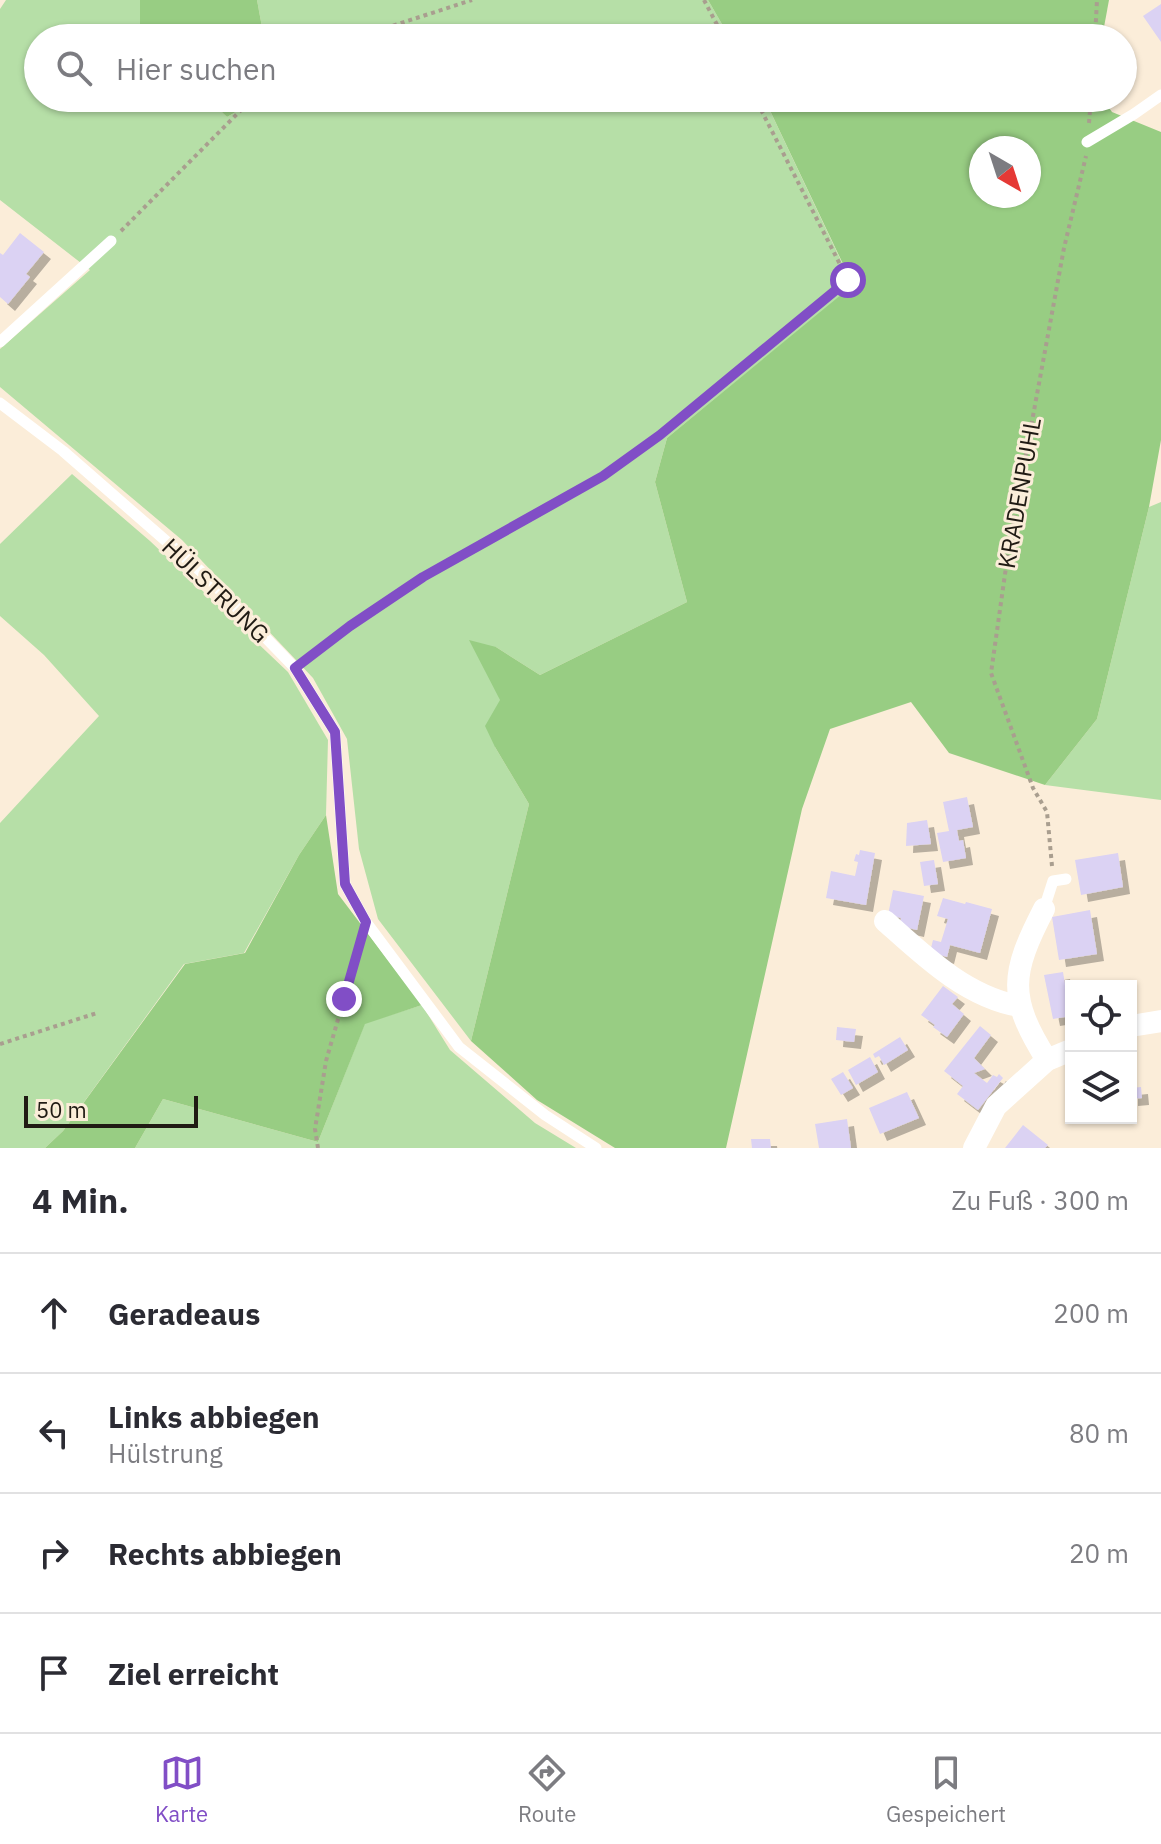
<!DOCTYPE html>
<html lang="de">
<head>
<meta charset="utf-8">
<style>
  body { margin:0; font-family:"IBM Plex Sans",sans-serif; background:#f7f7f7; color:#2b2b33 }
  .controls { position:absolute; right:24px; bottom:24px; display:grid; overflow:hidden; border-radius:0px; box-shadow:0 2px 6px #0004 }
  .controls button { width:72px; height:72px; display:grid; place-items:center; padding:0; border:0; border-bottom:2px solid #e1e1e2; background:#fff; color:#2b2b33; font:40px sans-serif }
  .compass { position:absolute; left:969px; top:136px; width:72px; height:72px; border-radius:50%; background:#fff; box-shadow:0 2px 6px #0004; rotate:141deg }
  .scale { position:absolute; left:24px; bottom:20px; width:174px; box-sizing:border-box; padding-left:8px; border:4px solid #201b14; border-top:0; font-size:22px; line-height:28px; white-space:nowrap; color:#201b14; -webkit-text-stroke:6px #fbedd9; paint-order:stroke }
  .stop { position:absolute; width:24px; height:24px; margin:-18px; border:6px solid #814ec6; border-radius:50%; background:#fff }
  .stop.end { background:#814ec6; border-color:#fff; box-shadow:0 2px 8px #0008 }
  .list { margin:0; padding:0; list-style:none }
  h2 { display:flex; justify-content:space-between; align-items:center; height:104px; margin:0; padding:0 32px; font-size:34px }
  h2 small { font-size:26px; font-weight:400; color:#7c7c81 }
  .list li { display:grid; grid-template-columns:52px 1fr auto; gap:24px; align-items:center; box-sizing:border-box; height:120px; padding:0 32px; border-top:2px solid #e1e1e2 }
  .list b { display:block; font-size:30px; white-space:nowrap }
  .list p { margin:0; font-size:26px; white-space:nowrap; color:#7c7c81 }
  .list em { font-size:26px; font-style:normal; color:#7c7c81 }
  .icon { flex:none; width:44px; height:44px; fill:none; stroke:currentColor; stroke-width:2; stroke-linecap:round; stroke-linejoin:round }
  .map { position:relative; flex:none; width:1161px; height:1148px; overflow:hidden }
  .search { position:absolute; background:#fff; box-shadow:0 2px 6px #0004; left:24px; right:24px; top:24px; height:88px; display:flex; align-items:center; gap:20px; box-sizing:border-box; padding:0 28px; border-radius:44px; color:#7c7c81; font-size:30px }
  .sheet { height:584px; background:#fff }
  nav { display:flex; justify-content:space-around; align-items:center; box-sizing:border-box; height:112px; border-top:2px solid #e1e1e2; background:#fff; font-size:22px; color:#7c7c81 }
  nav a { display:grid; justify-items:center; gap:4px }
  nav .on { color:#814ec6 }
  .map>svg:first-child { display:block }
  .green { fill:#b6dfa7 }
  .forest { fill:#98cd83; fill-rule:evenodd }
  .building { fill:#dbd2f3; filter:url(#shadow) }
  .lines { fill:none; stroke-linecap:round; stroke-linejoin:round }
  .path { stroke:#a99e8f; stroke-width:4; stroke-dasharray:4 4; stroke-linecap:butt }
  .lane { stroke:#fff; stroke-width:11 }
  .street { stroke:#fff; stroke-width:22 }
  .route { stroke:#814ec6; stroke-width:10 }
  .labels { text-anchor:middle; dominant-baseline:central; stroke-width:6; stroke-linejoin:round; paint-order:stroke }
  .street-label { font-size:24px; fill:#201b14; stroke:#fbedd9 }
</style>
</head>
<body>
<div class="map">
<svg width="1161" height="1148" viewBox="0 0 1161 1148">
  <defs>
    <filter id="shadow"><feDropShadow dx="7" dy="7" stdDeviation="0" flood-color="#0004"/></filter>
  </defs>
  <rect width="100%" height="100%" fill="#fbedd9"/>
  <g class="green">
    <polygon points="6,0 140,0 140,34 144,38 38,38 38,98 207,98 227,117 260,98 764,98 853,286 667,438 655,482 687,602 540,675 496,647 500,700 495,747 529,804 471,1041 378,919 359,849 347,739 313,678 182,540 0,387 0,349 90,270 0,200 0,9"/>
    <polygon points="257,0 708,0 730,38 264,38"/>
    <polygon points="72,474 150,541 288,672 328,740 326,815 299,855 244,953 184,964 63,1131 45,1148 0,1148 0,823 99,716 44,655 0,616 0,544"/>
    <polygon points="1161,502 1161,800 1045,785 1097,719 1149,507"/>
    <polygon points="422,1005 450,1050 535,1123 576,1148 135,1148 163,1099 318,1142 365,1023"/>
  </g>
  <g class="forest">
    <polygon points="140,0 257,0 264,38 144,38 140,35"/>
    <polygon points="708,0 1109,0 1102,38 730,38"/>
    <polygon points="207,98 260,98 227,117"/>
    <path d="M764 98H1102L1112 112 1161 132V440L1149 507 1097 719 1045 785 949 753 911 702 830 729 802 809 726 1148H615L537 1100 471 1041 529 804 495 747 485 726 500 700 469 640 496 647 540 675 687 602 655 482 667 438 853 285ZM981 148H1029V196H981Z"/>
    <polygon points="326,815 338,894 422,1005 365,1024 318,1142 163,1099 135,1148 45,1148 63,1131 185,964 245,953 299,855"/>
  </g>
  <g class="building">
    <polygon points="1161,4 1161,42 1143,16"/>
    <polygon points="20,233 44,252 26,274 30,277 8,304 0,297 0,253 3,255"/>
    <polygon points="967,797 973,827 957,830 959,841 963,840 966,858 943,862 937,833 949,831 943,802"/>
    <polygon points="927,820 931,844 906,846 907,823"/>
    <polygon points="860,850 875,853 866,905 826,898 831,871 855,876 858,862 854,861 856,854 859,855"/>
    <polygon points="1118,853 1123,887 1081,895 1075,860"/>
    <polygon points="934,860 938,884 924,886 920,862"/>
    <polygon points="893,890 924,896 917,930 900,926 901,918 888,915"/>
    <polygon points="943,898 965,904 966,902 992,909 980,953 950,945 947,957 930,952 933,940 941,942 948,919 937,916"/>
    <polygon points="1090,910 1097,954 1059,960 1052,917"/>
    <polygon points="1063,972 1068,1002 1071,1001 1071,1016 1053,1019 1044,975"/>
    <polygon points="943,986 958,997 952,1004 964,1014 947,1037 933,1027 935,1025 921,1015"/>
    <polygon points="980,1026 991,1035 974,1058 985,1069 974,1073 987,1083 993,1075 997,1077 999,1074 1003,1078 978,1110 957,1094 963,1086 944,1071"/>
    <polygon points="837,1027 856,1029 854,1042 836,1040"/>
    <polygon points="900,1037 908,1050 884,1065 879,1056 875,1058 873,1054"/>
    <polygon points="870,1057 878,1072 856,1085 848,1070"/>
    <polygon points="843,1072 853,1088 841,1095 831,1079"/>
    <polygon points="1141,1087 1142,1098 1131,1099 1131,1088"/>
    <polygon points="907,1092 919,1118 880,1134 869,1108"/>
    <polygon points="847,1119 851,1148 819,1148 815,1124"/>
    <polygon points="1023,1125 1048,1145 1045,1148 1005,1148"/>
    <polygon points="751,1139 770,1139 771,1148 752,1148"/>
  </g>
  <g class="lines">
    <g class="path">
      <polyline points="704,0 724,38"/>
      <polyline points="355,38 472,0"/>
      <polyline points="1095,38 1097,0"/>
      <polyline points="1089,123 1091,98"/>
      <polyline points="121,231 242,109 257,98"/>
      <polyline points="308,658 350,626 423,577 603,476 660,435 848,280 755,98"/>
      <polyline points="1052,866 1047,812 1033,788 991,673 1009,546 1064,248 1086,156"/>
      <polyline points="0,1044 97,1013"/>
      <polyline points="318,1148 315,1129 326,1061 360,943"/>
    </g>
    <g class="lane">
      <polyline points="1087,142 1134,114 1161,95"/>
      <polyline points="0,342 111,241"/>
      <polyline points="0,403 63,451 205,575 295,668 335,732 345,884 366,922 459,1047 545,1115 596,1148"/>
      <polyline points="1044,909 1053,881 1066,879"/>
    </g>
    <g class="street">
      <path d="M1044 909C1011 973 1007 997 1047 1060"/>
      <path d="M885 921C923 955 966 997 1019 1006"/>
      <polyline points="1131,1026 1161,1021"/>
      <polyline points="974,1148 996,1106 1047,1060 1071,1050"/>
    </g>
  </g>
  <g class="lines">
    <polyline class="route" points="344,999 366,922 345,884 335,732 295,668 350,626 423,577 603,476 660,435 848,280"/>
  </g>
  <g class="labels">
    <g class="street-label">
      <text transform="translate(1019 493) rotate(-80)">KRADENPUHL</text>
      <text transform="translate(216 590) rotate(44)">HÜLSTRUNG</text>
    </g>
  </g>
</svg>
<div class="controls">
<button><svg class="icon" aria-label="locate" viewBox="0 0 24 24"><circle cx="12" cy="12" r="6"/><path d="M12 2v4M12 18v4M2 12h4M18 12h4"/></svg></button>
<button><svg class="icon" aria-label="layers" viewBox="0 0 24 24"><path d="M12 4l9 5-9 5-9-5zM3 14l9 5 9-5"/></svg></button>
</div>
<svg class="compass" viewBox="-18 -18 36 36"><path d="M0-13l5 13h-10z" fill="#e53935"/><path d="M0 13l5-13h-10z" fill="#7c7c81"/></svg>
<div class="scale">50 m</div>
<div class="stop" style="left:848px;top:280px"></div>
<div class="stop end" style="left:344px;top:999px"></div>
<div class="search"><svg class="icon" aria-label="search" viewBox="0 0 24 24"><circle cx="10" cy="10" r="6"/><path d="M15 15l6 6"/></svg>Hier suchen</div>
</div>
<section class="sheet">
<h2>4 Min.<small>Zu Fuß · 300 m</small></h2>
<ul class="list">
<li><svg class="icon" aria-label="ahead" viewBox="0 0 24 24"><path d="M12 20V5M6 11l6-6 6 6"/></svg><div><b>Geradeaus</b></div><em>200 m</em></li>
<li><svg class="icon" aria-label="left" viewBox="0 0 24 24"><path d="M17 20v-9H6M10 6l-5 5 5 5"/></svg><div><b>Links abbiegen</b><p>Hülstrung</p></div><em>80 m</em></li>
<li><svg class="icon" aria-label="right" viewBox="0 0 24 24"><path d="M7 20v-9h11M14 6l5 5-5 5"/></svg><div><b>Rechts abbiegen</b></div><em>20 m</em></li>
<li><svg class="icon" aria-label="arrive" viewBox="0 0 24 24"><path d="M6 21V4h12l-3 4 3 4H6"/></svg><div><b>Ziel erreicht</b></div></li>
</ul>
</section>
<nav>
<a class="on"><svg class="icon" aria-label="map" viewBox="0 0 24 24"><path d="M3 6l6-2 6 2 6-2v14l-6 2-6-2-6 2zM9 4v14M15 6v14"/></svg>Karte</a>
<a><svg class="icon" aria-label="directions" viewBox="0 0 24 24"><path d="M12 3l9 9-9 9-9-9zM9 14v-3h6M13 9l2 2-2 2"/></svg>Route</a>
<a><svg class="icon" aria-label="saved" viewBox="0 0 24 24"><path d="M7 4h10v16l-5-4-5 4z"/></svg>Gespeichert</a>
</nav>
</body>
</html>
